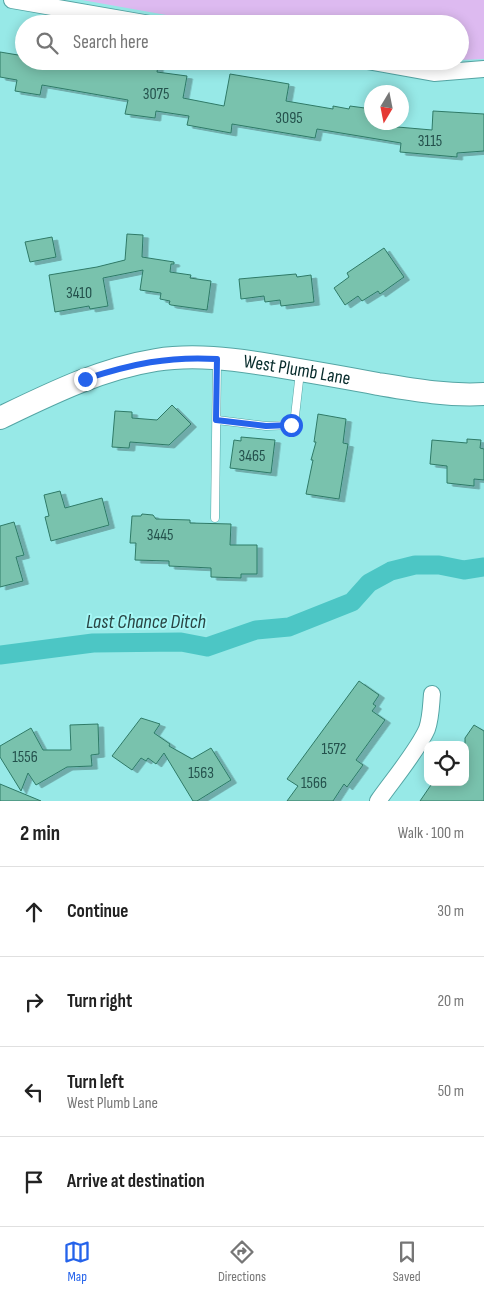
<!DOCTYPE html>
<html lang="en">
<head>
<meta charset="utf-8">
<style>
  body { margin:0; font-family:"Sofia Sans Condensed",sans-serif; background:#f2f2f2; color:#222 }
  .controls { position:absolute; right:15px; bottom:15px; display:grid; overflow:hidden; border-radius:10px; box-shadow:0 2px 12px #0003 }
  .controls button { width:45px; height:45px; display:grid; place-items:center; padding:0; border:0; border-bottom:1px solid #e0e0e0; background:#fff; color:#222; font:25px sans-serif }
  .compass { position:absolute; left:364px; top:85px; width:45px; height:45px; border-radius:50%; background:#fff; box-shadow:0 2px 12px #0003; rotate:190deg }
  .stop { position:absolute; width:15px; height:15px; margin:-11px; border:4px solid #2563eb; border-radius:50%; background:#fff }
  .stop.end { background:#2563eb; border-color:#fff; box-shadow:0 1px 5px #0008 }
  .list { margin:0; padding:0; list-style:none }
  h2 { display:flex; justify-content:space-between; align-items:center; height:65px; margin:0; padding:0 20px; font-size:21px }
  h2 small { font-size:16px; font-weight:400; color:#767676 }
  .list li { display:grid; grid-template-columns:32px 1fr auto; gap:15px; align-items:center; box-sizing:border-box; height:90px; padding:0 20px; border-top:1px solid #e0e0e0 }
  .list b { display:block; font-size:19px; white-space:nowrap }
  .list p { margin:0; font-size:16px; white-space:nowrap; color:#767676 }
  .list em { font-size:16px; font-style:normal; color:#767676 }
  .icon { flex:none; width:28px; height:28px; fill:none; stroke:currentColor; stroke-width:2; stroke-linecap:round; stroke-linejoin:round }
  .map { position:relative; flex:none; width:484px; height:801px; overflow:hidden }
  .search { position:absolute; background:#fff; box-shadow:0 2px 12px #0003; left:15px; right:15px; top:15px; height:55px; display:flex; align-items:center; gap:12px; box-sizing:border-box; padding:0 18px; border-radius:28px; color:#767676; font-size:19px }
  .sheet { height:425px; background:#fff }
  nav { display:flex; justify-content:space-around; align-items:center; box-sizing:border-box; height:70px; border-top:1px solid #e0e0e0; background:#fff; font-size:14px; color:#767676 }
  nav a { display:grid; justify-items:center; gap:2px }
  nav .on { color:#2563eb }
  .map>svg:first-child { display:block }
  .green { fill:#ddbaf0 }
  .lines { fill:none; stroke-linecap:round; stroke-linejoin:round }
  .canal { stroke:#4cc6c5; stroke-width:19 }
  .building { fill:#79c2ad; stroke:#2f7a67; filter:url(#shadow) }
  .service-casing { stroke:#54a5a4; stroke-width:9 }
  .minor-casing { stroke:#54a5a4; stroke-width:18 }
  .secondary-casing { stroke:#54a5a4; stroke-width:24 }
  .service { stroke:#fff; stroke-width:8 }
  .minor { stroke:#fff; stroke-width:16 }
  .secondary { stroke:#fff; stroke-width:22 }
  .route { stroke:#2563eb; stroke-width:6 }
  .labels { text-anchor:middle; dominant-baseline:central; stroke-width:4; stroke-linejoin:round; paint-order:stroke }
  .number-label { font-size:16px; fill:#24514c }
  .street-label { font-size:19px; fill:#072b2b; stroke:#a5f7f5 }
  .water-label { font-size:20px; font-style:italic; fill:#294443; stroke:#a5f7f5 }
</style>
</head>
<body>
<div class="map">
<svg width="484" height="801" viewBox="0 0 484 801">
  <defs>
    <filter id="shadow"><feDropShadow dx="5.5" dy="3" stdDeviation="0" flood-color="#0004"/></filter>
  </defs>
  <rect width="100%" height="100%" fill="#97e9e7"/>
  <polygon class="green" points="82,0 484,0 484,59 460,60 460,24 217,24"/>
  <g class="lines">
    <polyline class="canal" points="0,655 93,643 181,642 207,647 256,630 289,627 352,602 369,583 391,571 415,565 439,565 464,570 484,567"/>
  </g>
  <g class="building">
    <polygon points="0,52 24,56 24,61 44,61 89,69 90,61 159,61 157,72 187,76 183,98 224,106 230,74 289,84 286,101 333,109 333,106 349,109 350,106 372,109 372,122 387,122 386,126 432,130 433,111 484,114 484,151 457,153 457,157 400,152 401,143 317,129 315,138 232,124 231,133 187,125 189,116 156,111 155,118 125,114 128,100 42,85 40,95 15,91 17,80 0,77"/>
    <polygon points="127,234 143,235 142,257 174,262 174,264 171,264 170,272 191,275 190,278 211,281 207,310 171,305 169,304 170,301 160,299 161,293 140,290 143,270 103,278 108,306 90,309 89,306 55,312 49,275 97,267 125,260"/>
    <polygon points="52,237 56,257 30,262 25,242"/>
    <polygon points="384,248 404,277 380,294 378,291 362,301 358,296 345,305 334,288 349,277 347,273"/>
    <polygon points="296,274 297,277 311,275 314,302 281,306 280,300 265,302 264,296 241,299 239,279"/>
    <polygon points="172,405 191,424 169,445 130,442 129,448 112,447 115,411 132,412 132,418 157,420"/>
    <polygon points="318,414 346,419 343,443 348,444 339,499 306,494 313,460 311,460 316,442 314,442"/>
    <polygon points="241,437 275,440 271,473 230,468 234,440 241,441"/>
    <polygon points="467,439 481,440 480,448 484,449 484,480 474,479 474,486 447,483 447,466 430,464 432,440 467,443"/>
    <polygon points="60,491 65,508 102,498 109,525 51,541 45,517 49,516 44,495"/>
    <polygon points="142,514 153,515 156,519 190,520 190,523 231,524 230,545 257,545 257,574 241,574 241,578 211,577 211,568 169,566 169,561 135,560 136,543 130,543 132,516 141,516"/>
    <polygon points="14,522 24,555 16,557 23,581 0,587 0,526"/>
    <polygon points="359,681 379,695 373,704 376,706 372,711 385,720 356,760 363,765 347,787 344,784 333,801 287,801 298,786 287,779"/>
    <polygon points="141,718 160,724 154,733 170,744 169,746 192,759 211,748 231,780 197,801 193,801 164,753 156,764 148,758 146,761 141,758 132,770 112,756"/>
    <polygon points="98,724 99,754 91,755 92,766 67,767 36,785 28,773 21,791 0,757 0,746 31,728 43,750 71,750 70,725"/>
    <polygon points="474,725 484,731 484,801 420,801 433,782 465,782 465,738"/>
    <polygon points="0,784 41,801 0,801"/>
  </g>
  <g class="lines">
    <g class="service-casing">
      <g id="service">
        <polyline points="217,420 266,426 291,425 295,416 300,372"/>
        <polyline points="215,518 217,361"/>
      </g>
    </g>
    <g class="minor-casing">
      <g id="minor">
        <polyline points="12,0 150,24"/>
        <polyline points="367,61 434,73 484,69"/>
        <path d="M378 801C392 781 418 750 427 729 431 717 431 705 432 694"/>
      </g>
    </g>
    <g class="secondary-casing">
      <g id="secondary">
        <path id="s1" d="M0 418C50 394 100 369 156 360 193 354 233 359 270 365 306 371 342 377 378 384 414 390 448 396 484 394"/>
      </g>
    </g>
    <use href="#service" class="service"/>
    <use href="#minor" class="minor"/>
    <use href="#secondary" class="secondary"/>
  </g>
  <g class="lines">
    <path class="route" d="M85 379C132 364 168 356 217 359L216 420 266 426 291 425"/>
  </g>
  <g class="labels">
    <g class="number-label">
      <text x="156" y="94">3075</text>
      <text x="289" y="118">3095</text>
      <text x="430" y="141">3115</text>
      <text x="79" y="293">3410</text>
      <text x="252" y="456">3465</text>
      <text x="160" y="535">3445</text>
      <text x="334" y="749">1572</text>
      <text x="25" y="757">1556</text>
      <text x="201" y="773">1563</text>
      <text x="314" y="783">1566</text>
    </g>
    <g class="street-label">
      <text stroke="none"><textPath href="#s1" startOffset="309">West Plumb Lane</textPath></text>
    </g>
    <g class="water-label">
      <text x="146" y="622">Last Chance Ditch</text>
    </g>
  </g>
</svg>
<div class="controls">
<button><svg class="icon" aria-label="locate" viewBox="0 0 24 24"><circle cx="12" cy="12" r="6"/><path d="M12 2v4M12 18v4M2 12h4M18 12h4"/></svg></button>
</div>
<svg class="compass" viewBox="-18 -18 36 36"><path d="M0-13l5 13h-10z" fill="#e53935"/><path d="M0 13l5-13h-10z" fill="#767676"/></svg>
<div class="stop" style="left:291px;top:425px"></div>
<div class="stop end" style="left:85px;top:379px"></div>
<div class="search"><svg class="icon" aria-label="search" viewBox="0 0 24 24"><circle cx="10" cy="10" r="6"/><path d="M15 15l6 6"/></svg>Search here</div>
</div>
<section class="sheet">
<h2>2 min<small>Walk · 100 m</small></h2>
<ul class="list">
<li><svg class="icon" aria-label="ahead" viewBox="0 0 24 24"><path d="M12 20V5M6 11l6-6 6 6"/></svg><div><b>Continue</b></div><em>30 m</em></li>
<li><svg class="icon" aria-label="right" viewBox="0 0 24 24"><path d="M7 20v-9h11M14 6l5 5-5 5"/></svg><div><b>Turn right</b></div><em>20 m</em></li>
<li><svg class="icon" aria-label="left" viewBox="0 0 24 24"><path d="M17 20v-9H6M10 6l-5 5 5 5"/></svg><div><b>Turn left</b><p>West Plumb Lane</p></div><em>50 m</em></li>
<li><svg class="icon" aria-label="arrive" viewBox="0 0 24 24"><path d="M6 21V4h12l-3 4 3 4H6"/></svg><div><b>Arrive at destination</b></div></li>
</ul>
</section>
<nav>
<a class="on"><svg class="icon" aria-label="map" viewBox="0 0 24 24"><path d="M3 6l6-2 6 2 6-2v14l-6 2-6-2-6 2zM9 4v14M15 6v14"/></svg>Map</a>
<a><svg class="icon" aria-label="directions" viewBox="0 0 24 24"><path d="M12 3l9 9-9 9-9-9zM9 14v-3h6M13 9l2 2-2 2"/></svg>Directions</a>
<a><svg class="icon" aria-label="saved" viewBox="0 0 24 24"><path d="M7 4h10v16l-5-4-5 4z"/></svg>Saved</a>
</nav>
</body>
</html>
